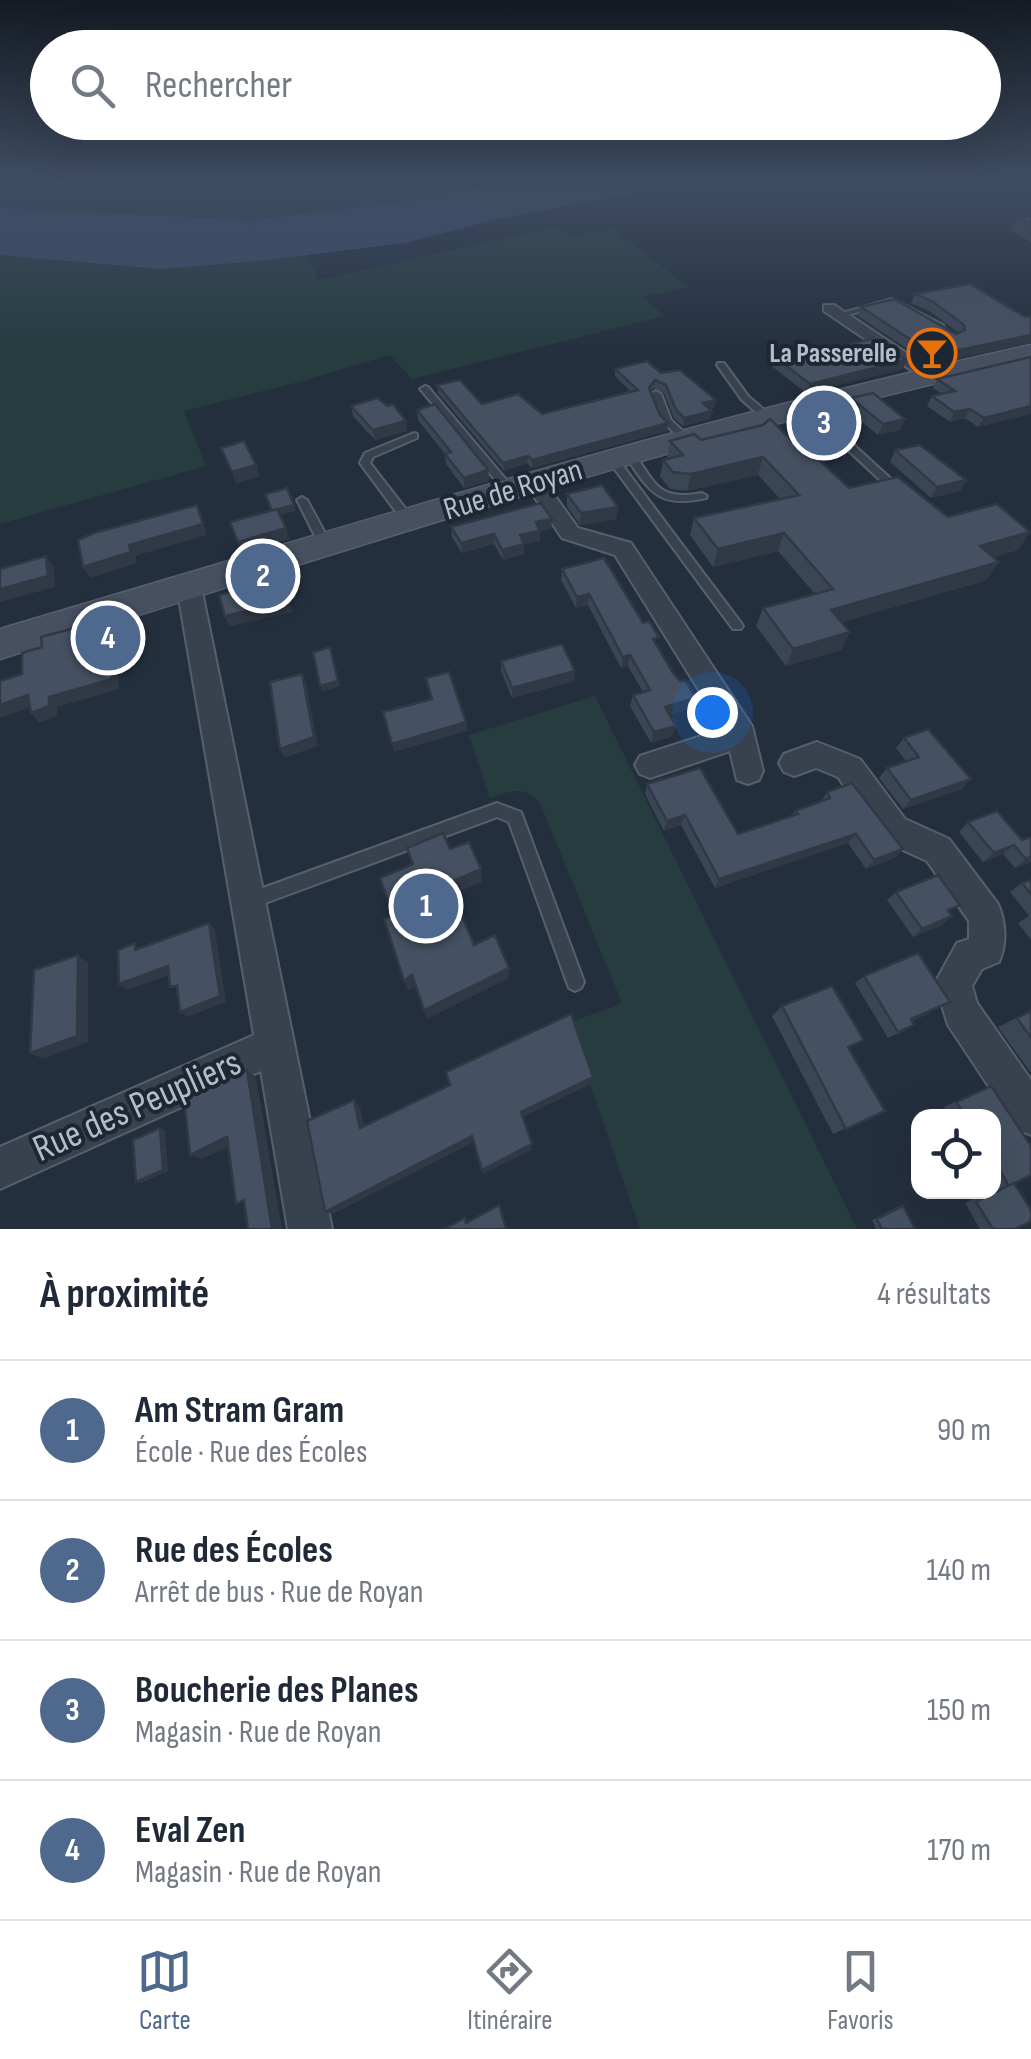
<!DOCTYPE html>
<html lang="fr">
<head>
<meta charset="utf-8">
<style>
  body { margin:0; font-family:"Sofia Sans Condensed",sans-serif; background:#f6f6f7; color:#1f2937 }
  .controls { position:absolute; right:30px; bottom:30px; display:grid; overflow:hidden; border-radius:20px; box-shadow:0 10px 40px #0002 }
  .controls button { width:90px; height:90px; display:grid; place-items:center; padding:0; border:0; border-bottom:2px solid #e0e1e3; background:#fff; color:#1f2937; font:50px sans-serif }
  .you { position:absolute; left:712px; top:712px; width:35px; height:35px; margin:-25px; border:8px solid #fff; border-radius:50%; background:#1a73e8; box-shadow:0 0 0 15px #1a73e833 }
  .badge { display:grid; place-items:center; width:65px; height:65px; border-radius:50%; background:#4f688e; color:#fff; font-size:32px; font-weight:700 }
  .pin { position:absolute; translate:-50% -50%; border:5px solid #fff; box-shadow:0 2px 10px #0006 }
  .list { margin:0; padding:0; list-style:none }
  h2 { display:flex; justify-content:space-between; align-items:center; height:130px; margin:0; padding:0 40px; font-size:42px }
  h2 small { font-size:32px; font-weight:400; color:#747a83 }
  .list li { display:grid; grid-template-columns:65px 1fr auto; gap:30px; align-items:center; box-sizing:border-box; height:140px; padding:0 40px; border-top:2px solid #e0e1e3 }
  .list b { display:block; font-size:38px; white-space:nowrap }
  .list p { margin:0; font-size:32px; white-space:nowrap; color:#747a83 }
  .list em { font-size:32px; font-style:normal; color:#747a83 }
  .icon { flex:none; width:55px; height:55px; fill:none; stroke:currentColor; stroke-width:2; stroke-linecap:round; stroke-linejoin:round }
  .map { position:relative; flex:none; width:1031px; height:1229px; overflow:hidden }
  .search { position:absolute; background:#fff; box-shadow:0 10px 40px #0002; left:30px; right:30px; top:30px; height:110px; display:flex; align-items:center; gap:25px; box-sizing:border-box; padding:0 35px; border-radius:55px; color:#747a83; font-size:38px }
  .sheet { height:690px; background:#fff }
  nav { display:flex; justify-content:space-around; align-items:center; box-sizing:border-box; height:140px; border-top:2px solid #e0e1e3; background:#fff; font-size:28px; color:#747a83 }
  nav a { display:grid; justify-items:center; gap:5px }
  nav .on { color:#4f688e }
  .map>svg:first-child { display:block }
  .green { fill:#263c3f }
  .water { fill:#394c67 }
  .lines { fill:none; stroke-linecap:round; stroke-linejoin:round }
  .service-casing { stroke:#565f6c; stroke-width:4 }
  .minor-casing { stroke:#565f6c; stroke-width:4 }
  .secondary-casing { stroke:#565f6c; stroke-width:3 }
  .service { fill:#38414e; fill-rule:evenodd }
  .minor { fill:#38414e; fill-rule:evenodd }
  .secondary { fill:#465061; fill-rule:evenodd }
  .wall { fill:#3b4654 }
  .shaded-wall { fill:#303945 }
  .building { fill:#455162; stroke:#303945; stroke-width:2.5 }
  .labels { text-anchor:middle; dominant-baseline:central; stroke-width:8; stroke-linejoin:round; paint-order:stroke }
  .far-poi-label { font-size:28px; font-weight:bold; fill:#b4bcc9; stroke:#1d2633; text-anchor:end }
  .street-label { font-size:32px; fill:#b4bcc9; stroke:#1d2633 }
  .near-street-label { font-size:38px; fill:#b4bcc9; stroke:#1d2633 }
</style>
</head>
<body>
<div class="map">
<svg width="1031" height="1229" viewBox="0 0 1031 1229">
  <rect width="100%" height="100%" fill="#242f3e"/>
  <g class="green">
    <polygon points="0,182 493,182 499,184 412,201 250,220 0,208"/>
    <polygon points="556,227 570,237 612,228 689,287 643,297 664,316 412,379 390,355 303,381 184,411 206,466 0,524 0,255 258,261 306,253 319,280"/>
    <path d="M595 696 857 1229H640L569 1023 622 1003 540 803C524 785 511 791 490 798L469 735Z"/>
  </g>
  <polygon class="water" points="506,182 691,182 494,220 405,243 258,261 161,269 0,255 0,208 250,220 412,201"/>
  <g class="lines">
    <g class="service-casing">
      <g id="service">
        <polygon points="892,299 943,325 944,327 937,329 891,304 839,317 835,315"/>
        <polygon points="718,363 724,363 748,396 770,415 770,419 764,419 742,400 717,365"/>
        <polygon points="425,386 428,387 513,488 513,492 505,492 422,391 420,389"/>
        <polygon points="656,391 661,394 671,420 689,437 689,441 683,441 662,421 651,394"/>
        <polygon points="806,403 809,404 902,489 902,493 894,493 803,408 803,404"/>
        <polygon points="414,433 417,434 417,438 373,457 370,463 415,521 409,525 405,524 360,463 365,453"/>
        <path d="M630 452 634 453C656 485 659 501 702 493L707 496 706 498C658 509 649 491 625 455Z"/>
        <polygon points="613,457 617,458 741,623 743,626 741,629 733,629 608,460"/>
        <polygon points="302,497 307,500 332,546 330,549 322,549 320,546 297,500"/>
        <polygon points="497,803 521,812 584,982 581,988 575,991 569,988 509,822 497,817 249,909 243,907 241,901 243,895 249,893"/>
      </g>
    </g>
    <g class="minor-casing">
      <g id="minor">
        <polygon points="824,305 834,305 938,374 923,378 824,311"/>
        <polygon points="535,476 542,478 578,528 631,543 752,726 763,771 759,780 748,784 737,780 730,751 650,778 640,774 635,765 640,756 723,729 615,555 562,538 525,483"/>
        <polygon points="189,578 201,587 332,1229 288,1229 261,1071 0,1189 0,1147 254,1035 177,587"/>
        <path d="M817 742 860 759 905 819 949 839 998 904C1006 922 1007 944 999 962L982 969 972 986 977 1003 1031 1080V1135L1017 1129 948 1025 935 983 957 943 969 939V921L927 861 883 841 838 777 816 768 794 776 784 772 779 763 784 754Z"/>
      </g>
    </g>
    <g class="secondary-casing">
      <path id="secondary" d="M1031 345V361C681 439 342 551 0 659V629C342 528 682 421 1031 345Z"/>
    </g>
    <use href="#service" class="service"/>
    <use href="#minor" class="minor"/>
    <use href="#secondary" class="secondary"/>
  </g>
  <g class="wall">
    <polygon points="1031,216 1031,242 1011,231 1018,217"/>
    <polygon points="915,294 1025,317 1031,316 1031,343 930,364 858,316 861,307 956,334 959,333 928,310 911,303"/>
    <polygon points="825,350 903,369 806,393 769,364 772,355"/>
    <polygon points="1031,357 978,427 965,418 950,422 927,406 932,396 942,394 933,388 937,379"/>
    <polygon points="615,369 661,373 714,407 710,409 710,419 683,426 674,418 664,393 654,388 650,392 667,431 532,468 527,463 504,471 438,393 437,385 482,404 542,414 631,392 615,376"/>
    <polygon points="851,398 900,430 878,435 847,410"/>
    <polygon points="351,406 407,431 375,440 353,416"/>
    <polygon points="417,410 488,470 489,481 464,488 446,464 445,454 418,420"/>
    <polygon points="701,440 809,457 849,488 948,517 1030,532 1018,550 993,557 987,580 841,622 850,632 841,650 786,666 756,626 763,608 815,594 778,551 713,567 690,535 694,518 780,499 758,475 687,491 670,489 660,477 663,460 667,459 670,441"/>
    <polygon points="895,450 966,480 960,491 931,498 890,462"/>
    <polygon points="567,494 618,507 616,519 580,525 567,506"/>
    <polygon points="552,519 551,529 540,531 540,541 524,544 524,554 503,560 494,544 462,553 452,537 451,527"/>
    <polygon points="562,569 657,646 693,708 670,715 672,736 651,743 630,706 633,695 643,692 628,666 621,668 588,605 576,608 561,580"/>
    <polygon points="501,661 575,671 574,681 512,698 501,671"/>
    <polygon points="904,738 962,789 903,809 879,778 887,768 906,761 896,748"/>
    <polygon points="647,784 738,834 792,816 795,811 821,801 827,792 903,849 894,858 866,869 848,843 715,888 681,825 664,831 645,794"/>
    <polygon points="968,822 1022,840 1031,837 1031,862 1015,868 1003,854 983,862 959,832"/>
    <polygon points="1031,880 1031,940 1018,923 1029,916 1010,892 1022,883"/>
    <polygon points="896,892 950,913 952,916 942,925 913,937 887,900"/>
    <polygon points="864,976 950,1002 939,1008 912,1021 904,1031 888,1038 855,983"/>
    <polygon points="782,1006 850,1049 885,1111 833,1134 772,1016"/>
    <polygon points="1031,1011 1031,1073 998,1027"/>
    <polygon points="991,1086 1014,1183 1015,1229 980,1229 965,1203 988,1192 994,1192 995,1188 994,1186 994,1116 950,1116 944,1107"/>
    <polygon points="903,1206 915,1229 876,1229 872,1220 897,1207"/>
  </g>
  <g class="shaded-wall">
    <polygon points="1031,335 1031,343 930,364 934,355"/>
    <polygon points="906,360 903,369 806,393 810,384"/>
    <polygon points="716,400 714,407 701,411 703,403"/>
    <polygon points="1031,406 1031,414 978,427 984,418"/>
    <polygon points="970,409 965,418 950,422 954,412"/>
    <polygon points="712,411 710,419 683,426 684,418"/>
    <polygon points="905,419 900,430 878,435 883,424"/>
    <polygon points="406,421 407,431 375,440 373,430"/>
    <polygon points="668,423 667,431 532,468 532,460"/>
    <polygon points="528,456 527,463 504,471 503,463"/>
    <polygon points="763,457 758,475 687,491 691,474"/>
    <polygon points="256,465 260,476 236,484 232,472"/>
    <polygon points="488,470 489,481 464,488 464,478"/>
    <polygon points="966,480 960,491 931,498 937,487"/>
    <polygon points="197,505 207,535 135,556 137,563 90,578 83,567 129,545"/>
    <polygon points="294,505 296,511 274,517 272,511"/>
    <polygon points="618,507 616,519 580,525 581,513"/>
    <polygon points="552,519 551,529 540,531 540,541 524,544 524,554 503,560 502,550 536,522"/>
    <polygon points="286,528 290,539 242,553 238,542"/>
    <polygon points="1030,532 1018,550 969,563 980,546"/>
    <polygon points="784,533 778,551 713,567 718,549"/>
    <polygon points="494,534 494,544 462,553 461,543"/>
    <polygon points="46,556 54,567 55,587 0,602 0,589"/>
    <polygon points="999,562 987,580 823,628 831,610"/>
    <polygon points="589,594 588,605 576,608 577,597"/>
    <polygon points="289,601 293,612 230,626 225,616"/>
    <polygon points="119,616 125,626 130,650 118,653 119,689 57,707 57,716 39,723 31,713 49,697"/>
    <polygon points="850,632 841,650 786,666 793,649"/>
    <polygon points="332,652 340,686 322,692 320,686"/>
    <polygon points="630,655 628,666 621,668 623,657"/>
    <polygon points="575,671 574,681 512,698 512,688"/>
    <polygon points="302,674 306,683 318,746 284,758 280,749"/>
    <polygon points="28,695 37,705 0,718 0,705"/>
    <polygon points="696,698 693,708 662,718 665,707"/>
    <polygon points="466,722 467,731 394,752 392,744"/>
    <polygon points="676,726 672,736 651,743 654,732"/>
    <polygon points="971,779 962,789 903,809 911,800"/>
    <polygon points="685,815 681,825 664,831 667,821"/>
    <polygon points="856,834 848,843 715,888 719,879"/>
    <polygon points="1014,845 1003,854 983,862 994,853"/>
    <polygon points="903,849 894,858 866,869 874,860"/>
    <polygon points="1031,857 1031,862 1015,868 1026,859"/>
    <polygon points="481,869 482,882 451,895 449,883"/>
    <polygon points="952,916 942,925 913,937 922,929"/>
    <polygon points="209,923 215,930 226,1002 187,1017 180,1012"/>
    <polygon points="78,955 88,962 88,1042 43,1059 30,1053"/>
    <polygon points="168,966 175,973 127,990 119,984"/>
    <polygon points="509,968 509,978 427,1019 424,1010"/>
    <polygon points="412,975 416,986 408,991 404,981"/>
    <polygon points="950,1002 939,1008 901,1025 911,1019"/>
    <polygon points="247,1070 256,1077 282,1229 272,1229"/>
    <polygon points="593,1077 591,1084 521,1118 521,1112"/>
    <polygon points="354,1100 360,1107 366,1133 360,1128"/>
    <polygon points="160,1128 165,1130 168,1171 141,1183 136,1182"/>
    <polygon points="472,1136 474,1142 333,1214 325,1212"/>
    <polygon points="227,1137 238,1142 202,1159 190,1155"/>
    <polygon points="532,1144 531,1150 483,1174 482,1170"/>
  </g>
  <g class="building">
    <polygon points="1031,216 1031,224 1018,217"/>
    <polygon points="970,284 1025,317 1031,316 1031,335 934,355 861,307 894,299 956,334 965,330 964,325 932,301 915,294"/>
    <polygon points="871,339 906,360 810,384 772,355 817,345 825,350"/>
    <polygon points="1031,357 1031,406 984,418 970,409 954,412 932,396 955,391 937,379"/>
    <polygon points="647,361 661,373 680,370 716,400 703,403 712,411 684,418 676,410 666,385 655,380 649,388 660,415 668,423 532,460 528,456 503,463 437,385 460,380 482,404 518,394 542,414 638,390 615,369"/>
    <polygon points="873,393 905,419 883,424 851,398"/>
    <polygon points="377,398 388,406 393,404 406,421 373,430 351,406"/>
    <polygon points="435,404 488,470 464,478 445,454 451,452 417,410"/>
    <polygon points="770,419 809,457 817,458 849,488 898,477 948,517 997,504 1030,532 980,546 999,562 831,610 850,632 793,649 763,608 833,589 784,533 718,549 694,518 799,495 763,457 691,474 673,472 663,460 683,455 670,441 694,434 701,440 763,425"/>
    <polygon points="244,441 256,465 232,472 221,448"/>
    <polygon points="920,445 966,480 937,487 895,450"/>
    <polygon points="602,485 618,507 581,513 567,494"/>
    <polygon points="287,488 294,505 272,511 265,494"/>
    <polygon points="541,503 552,519 536,522 540,531 520,535 524,544 502,550 494,534 461,543 451,527"/>
    <polygon points="197,505 203,524 129,545 131,552 83,567 78,540 94,533"/>
    <polygon points="277,509 286,528 238,542 230,522"/>
    <polygon points="46,556 48,576 0,589 0,569"/>
    <polygon points="604,558 643,623 649,621 659,637 653,639 673,673 680,681 685,680 696,698 665,707 676,726 654,732 633,695 650,690 630,655 623,657 589,594 577,597 562,569"/>
    <polygon points="281,576 289,601 225,616 219,595"/>
    <polygon points="119,616 123,640 112,643 112,679 49,697 49,706 31,713 28,695 0,705 0,681 22,674 22,653 42,647 41,637"/>
    <polygon points="562,644 575,671 512,688 501,661"/>
    <polygon points="330,647 338,681 320,686 313,652"/>
    <polygon points="449,672 466,722 392,744 383,712 432,699 426,678"/>
    <polygon points="302,674 314,737 280,749 270,682"/>
    <polygon points="928,729 971,779 911,800 887,768 919,757 904,738"/>
    <polygon points="700,768 738,834 798,814 795,811 830,798 827,792 852,783 903,849 874,860 856,834 719,879 685,815 667,821 647,784"/>
    <polygon points="997,811 1022,840 1031,837 1031,857 1026,859 1014,845 994,853 968,822"/>
    <polygon points="443,833 450,849 469,842 481,869 449,883 474,945 495,935 509,968 424,1010 412,975 404,981 384,919 393,915 380,878 413,864 407,848"/>
    <polygon points="938,875 960,905 948,910 952,916 922,929 896,892"/>
    <polygon points="1031,880 1031,894 1022,883"/>
    <polygon points="209,923 220,996 180,1012 177,986 170,987 168,966 119,984 118,950 135,943 135,950"/>
    <polygon points="918,953 950,1002 911,1019 914,1025 898,1032 864,976"/>
    <polygon points="78,955 77,1036 30,1053 34,970"/>
    <polygon points="832,986 864,1040 848,1047 885,1111 846,1129 782,1006"/>
    <polygon points="1031,1011 1031,1038 1017,1018"/>
    <polygon points="571,1014 593,1077 521,1112 532,1144 482,1170 472,1136 325,1212 307,1121 354,1100 360,1128 450,1085 446,1072"/>
    <polygon points="247,1070 272,1229 248,1229 244,1200 236,1204 227,1137 190,1155 184,1098"/>
    <polygon points="991,1086 1031,1146 1031,1175 1009,1186 994,1161 994,1116 966,1116 956,1102"/>
    <polygon points="160,1128 163,1170 136,1182 133,1140"/>
    <polygon points="1014,1183 1031,1210 1031,1221 1015,1229 993,1229 976,1202"/>
    <polygon points="499,1205 506,1229 444,1229 465,1218 466,1223"/>
    <polygon points="903,1206 915,1229 882,1229 877,1219"/>
  </g>
  <linearGradient id="sky" x2="0" y2="1"><stop stop-color="#141a22"/><stop offset="0.51" stop-color="#3f4d63"/><stop offset="1" stop-color="#3f4d63" stop-opacity="0"/></linearGradient>
  <rect width="1031" height="354" fill="url(#sky)"/>
  <defs>
    <g id="bar-ring" transform="scale(2.5)"><circle r="9.5" fill="#1d2633" stroke="#e8710a" stroke-width="1.5"/><path d="M-6-5H6L.8 .8V4.5H3.5V6h-7V4.5H-.8V.8Z" fill="#e8710a"/></g>
  </defs>
  <g fill-rule="evenodd">
    <use href="#bar-ring" x="932" y="353"/>
  </g>
  <g class="labels">
    <g class="far-poi-label">
      <text x="897" y="353">La Passerelle</text>
    </g>
    <g class="street-label">
      <text transform="translate(513 490) rotate(-17)">Rue de Royan</text>
    </g>
    <g class="near-street-label">
      <text transform="translate(137 1106) rotate(-24)">Rue des Peupliers</text>
    </g>
  </g>
</svg>
<div class="controls">
<button><svg class="icon" aria-label="locate" viewBox="0 0 24 24"><circle cx="12" cy="12" r="6"/><path d="M12 2v4M12 18v4M2 12h4M18 12h4"/></svg></button>
</div>
<div class="you"></div>
<div class="pin badge" style="left:426px;top:906px">1</div>
<div class="pin badge" style="left:263px;top:576px">2</div>
<div class="pin badge" style="left:824px;top:423px">3</div>
<div class="pin badge" style="left:108px;top:638px">4</div>
<div class="search"><svg class="icon" aria-label="search" viewBox="0 0 24 24"><circle cx="10" cy="10" r="6"/><path d="M15 15l6 6"/></svg>Rechercher</div>
</div>
<section class="sheet">
<h2>À proximité<small>4 résultats</small></h2>
<ul class="list">
<li><span class="badge">1</span><div><b>Am Stram Gram</b><p>École · Rue des Écoles</p></div><em>90 m</em></li>
<li><span class="badge">2</span><div><b>Rue des Écoles</b><p>Arrêt de bus · Rue de Royan</p></div><em>140 m</em></li>
<li><span class="badge">3</span><div><b>Boucherie des Planes</b><p>Magasin · Rue de Royan</p></div><em>150 m</em></li>
<li><span class="badge">4</span><div><b>Eval Zen</b><p>Magasin · Rue de Royan</p></div><em>170 m</em></li>
</ul>
</section>
<nav>
<a class="on"><svg class="icon" aria-label="map" viewBox="0 0 24 24"><path d="M3 6l6-2 6 2 6-2v14l-6 2-6-2-6 2zM9 4v14M15 6v14"/></svg>Carte</a>
<a><svg class="icon" aria-label="directions" viewBox="0 0 24 24"><path d="M12 3l9 9-9 9-9-9zM9 14v-3h6M13 9l2 2-2 2"/></svg>Itinéraire</a>
<a><svg class="icon" aria-label="saved" viewBox="0 0 24 24"><path d="M7 4h10v16l-5-4-5 4z"/></svg>Favoris</a>
</nav>
</body>
</html>
